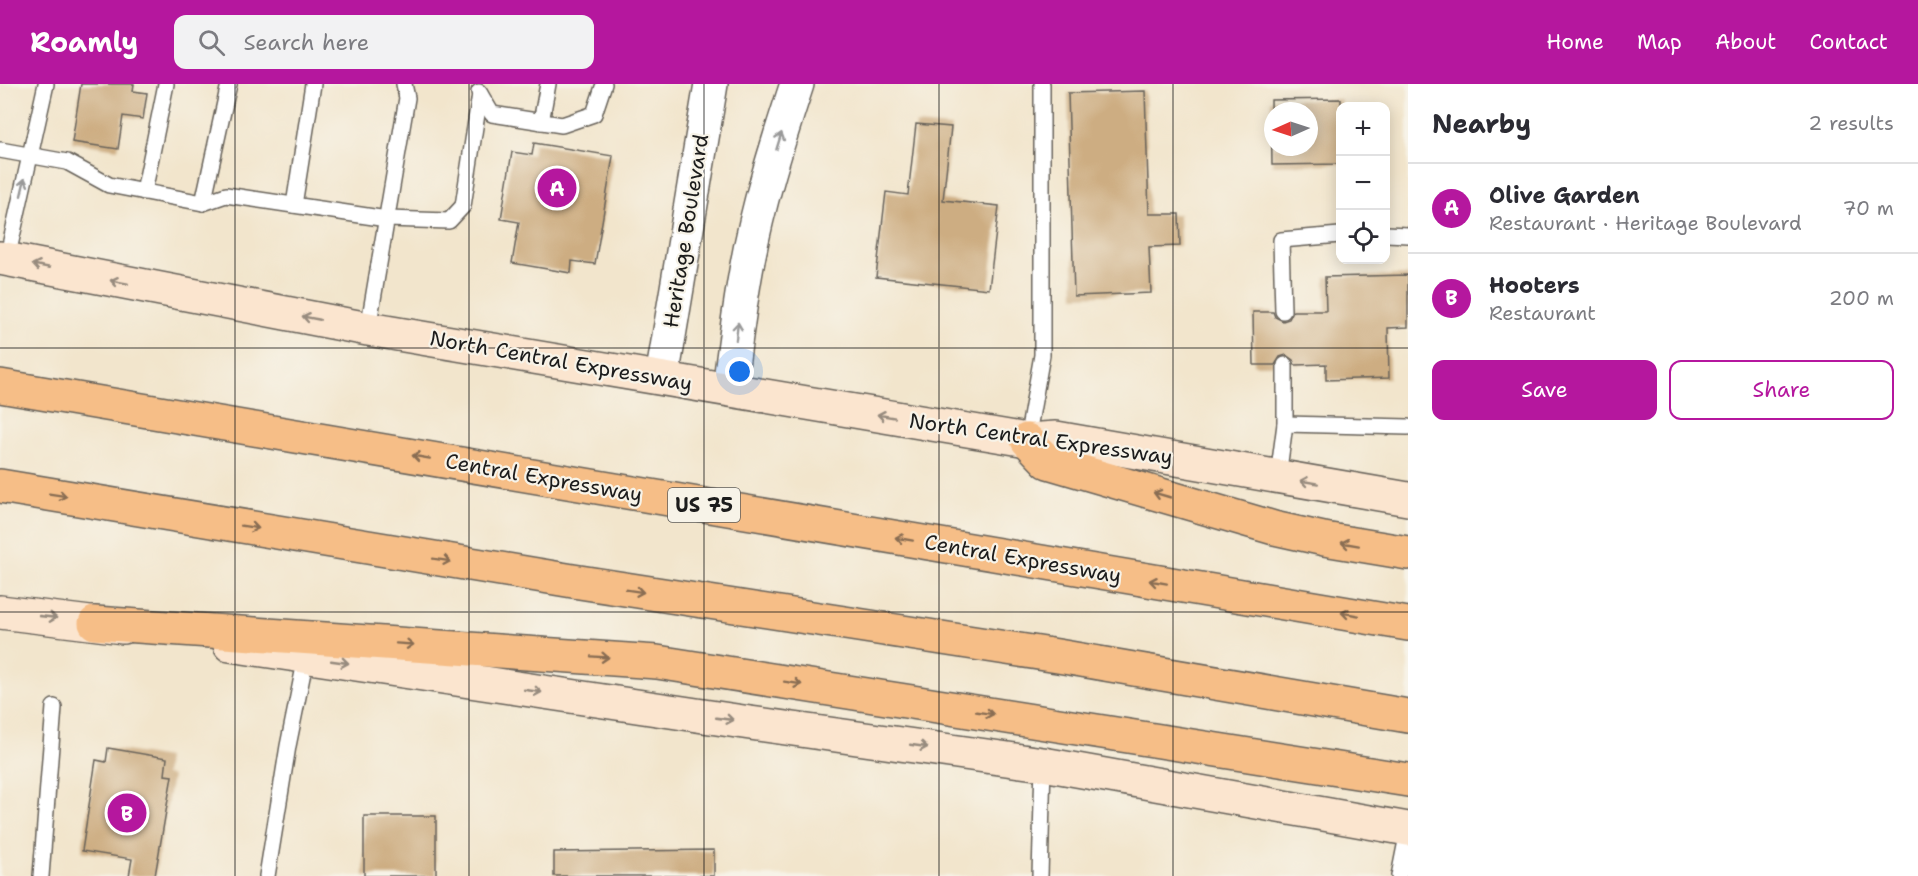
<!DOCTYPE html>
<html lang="en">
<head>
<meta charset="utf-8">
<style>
  body { margin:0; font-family:"Shantell Sans",sans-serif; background:#f2f2f3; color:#2b2b33 }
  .controls { position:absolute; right:18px; top:18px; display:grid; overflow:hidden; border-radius:12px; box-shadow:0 3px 15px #0003 }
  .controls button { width:54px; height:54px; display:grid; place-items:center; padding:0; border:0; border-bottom:2px solid #e1e1e2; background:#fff; color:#2b2b33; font:30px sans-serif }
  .compass { position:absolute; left:1264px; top:18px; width:54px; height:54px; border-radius:50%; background:#fff; box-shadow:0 3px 15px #0003; rotate:267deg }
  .you { position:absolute; left:740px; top:288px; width:21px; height:21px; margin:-15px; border:4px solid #fff; border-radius:50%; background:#1a73e8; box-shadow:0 0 0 9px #1a73e833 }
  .badge { display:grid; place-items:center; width:39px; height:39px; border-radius:50%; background:#b5179e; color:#fff; font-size:20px; font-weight:700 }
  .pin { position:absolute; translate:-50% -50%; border:3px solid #fff; box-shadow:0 2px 6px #0006 }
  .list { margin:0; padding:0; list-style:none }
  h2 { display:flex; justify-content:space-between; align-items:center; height:78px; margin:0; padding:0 24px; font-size:26px }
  h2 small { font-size:20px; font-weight:400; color:#7c7c81 }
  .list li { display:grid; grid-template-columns:39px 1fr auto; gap:18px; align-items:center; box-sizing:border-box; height:90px; padding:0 24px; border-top:2px solid #e1e1e2 }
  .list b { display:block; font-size:22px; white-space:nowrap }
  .list p { margin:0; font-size:20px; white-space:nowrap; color:#7c7c81 }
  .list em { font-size:20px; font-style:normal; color:#7c7c81 }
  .actions { display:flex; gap:12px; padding:18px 24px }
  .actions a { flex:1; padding:14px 0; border:2px solid #b5179e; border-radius:12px; text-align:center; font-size:21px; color:#b5179e }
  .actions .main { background:#b5179e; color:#fff }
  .icon { flex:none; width:33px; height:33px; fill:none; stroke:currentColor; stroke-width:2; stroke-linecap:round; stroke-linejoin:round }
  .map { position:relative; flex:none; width:1408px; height:792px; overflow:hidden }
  header { display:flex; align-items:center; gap:36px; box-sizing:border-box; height:84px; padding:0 30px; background:#b5179e; color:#fff }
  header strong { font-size:28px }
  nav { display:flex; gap:33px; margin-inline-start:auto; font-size:21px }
  .search { width:420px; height:54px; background:#f2f2f3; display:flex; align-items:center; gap:15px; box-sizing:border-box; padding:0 21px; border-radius:12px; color:#7c7c81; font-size:22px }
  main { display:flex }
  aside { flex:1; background:#fff }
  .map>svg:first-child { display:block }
  .building { fill:#cdad82; fill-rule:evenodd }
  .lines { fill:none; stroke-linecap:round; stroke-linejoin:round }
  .service-casing { stroke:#67625a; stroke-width:18 }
  .tertiary-casing { stroke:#67625a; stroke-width:36 }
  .secondary-casing { stroke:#67625a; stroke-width:36 }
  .motorway-casing { stroke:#67625a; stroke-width:36 }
  .service { stroke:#fff; stroke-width:15 }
  .tertiary { stroke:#fff; stroke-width:33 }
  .secondary { stroke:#fbe5cf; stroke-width:33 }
  .motorway { stroke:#f6be87; stroke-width:33 }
  .oneway { stroke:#999 }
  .oneway2 { stroke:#978b7e }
  .oneway3 { stroke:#896d52 }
  .grid { fill:none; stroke:#1c1c1c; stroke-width:1.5; stroke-opacity:0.55 }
  .labels { text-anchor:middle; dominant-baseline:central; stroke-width:4.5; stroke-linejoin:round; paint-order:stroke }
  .shield { fill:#f7f3e8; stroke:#5e5c59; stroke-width:1.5 }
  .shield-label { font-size:20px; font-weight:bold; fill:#1c1c1c }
  .street-label { font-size:21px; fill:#1c1c1c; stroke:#f7f3e8 }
</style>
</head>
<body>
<header>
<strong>Roamly</strong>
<div class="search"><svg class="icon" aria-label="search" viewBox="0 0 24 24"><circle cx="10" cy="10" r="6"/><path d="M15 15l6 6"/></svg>Search here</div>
<nav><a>Home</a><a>Map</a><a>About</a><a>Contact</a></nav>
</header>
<main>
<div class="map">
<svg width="1408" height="792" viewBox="0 0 1408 792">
  <rect width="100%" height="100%" fill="#f7f3e8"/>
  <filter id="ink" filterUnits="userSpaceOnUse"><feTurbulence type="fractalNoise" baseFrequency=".0167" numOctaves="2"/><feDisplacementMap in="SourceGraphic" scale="12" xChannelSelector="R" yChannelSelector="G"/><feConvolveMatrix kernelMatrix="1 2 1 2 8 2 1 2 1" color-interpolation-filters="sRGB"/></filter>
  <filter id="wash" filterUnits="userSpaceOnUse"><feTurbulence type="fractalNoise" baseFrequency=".008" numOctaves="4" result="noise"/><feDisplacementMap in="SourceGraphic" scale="24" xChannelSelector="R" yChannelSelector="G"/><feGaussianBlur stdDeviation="1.35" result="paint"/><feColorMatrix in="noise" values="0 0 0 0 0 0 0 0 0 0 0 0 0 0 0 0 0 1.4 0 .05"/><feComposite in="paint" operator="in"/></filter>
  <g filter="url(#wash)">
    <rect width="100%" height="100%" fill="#f2e5cc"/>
    <g id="blocks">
      <g class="building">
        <polygon points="81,0 134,0 133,7 147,9 143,35 123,32 118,65 72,58"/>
        <polygon points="1145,7 1149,130 1179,130 1180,162 1149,163 1151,209 1074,212 1068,9"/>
        <path d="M1341 15V80L1272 81 1271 16ZM1273 27H1309V63H1273Z"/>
        <polygon points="916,40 951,43 943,116 999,122 989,205 876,193 886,108 908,111"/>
        <polygon points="534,59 613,72 595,180 572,177 571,189 512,179 519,138 501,135 512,68 532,71"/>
        <polygon points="1408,191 1408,243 1388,244 1389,294 1326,296 1326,280 1295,281 1293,276 1286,271 1280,273 1275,281 1254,281 1253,228 1273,228 1275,233 1283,237 1289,235 1293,227 1326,227 1325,193"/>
        <polygon points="108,664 167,674 165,691 172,692 155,792 129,792 132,775 82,767 96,676 106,678"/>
        <rect x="364" y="732" width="72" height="60"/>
        <polygon points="714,766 714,792 554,792 554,768"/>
      </g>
    </g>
  </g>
  <g filter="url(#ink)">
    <use href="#blocks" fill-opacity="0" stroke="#67625a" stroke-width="1.5"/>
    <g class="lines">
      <g class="service-casing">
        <g id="service">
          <polyline points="479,8 492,30 562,41 594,30 604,0"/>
          <polyline points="541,38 548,0"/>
          <polyline points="0,66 67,78 109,101 203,119 226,111 387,135 449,137 463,122 480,10"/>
          <polyline points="144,108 166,0"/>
          <polyline points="203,119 229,0"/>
          <polyline points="294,121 313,0"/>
          <polyline points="1386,150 1408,151"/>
          <polyline points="7,175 46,0"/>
          <polyline points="1283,227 1281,156 1340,151"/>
          <polyline points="368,245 407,14 404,0"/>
          <polyline points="1285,281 1285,340"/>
          <polyline points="1027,356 1042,271 1042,0"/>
          <polyline points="1278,393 1285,340 1408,343"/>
          <polyline points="41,792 54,623"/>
          <polyline points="267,792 288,662 306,573"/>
          <polyline points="1040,792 1043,680"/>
          <polyline points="1399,792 1408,747"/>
        </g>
      </g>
      <g class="tertiary-casing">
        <g id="tertiary">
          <polyline points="662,294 711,0"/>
          <path d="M729 305C734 266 739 226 746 187 757 123 777 61 797 0"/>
        </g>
      </g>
      <g class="secondary-casing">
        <g id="secondary">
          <polyline points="0,174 368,245 1027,356 1056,354 1408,415"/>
          <polyline points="0,528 123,543"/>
          <polyline points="230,561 750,639 1043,680 1408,745"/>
        </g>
      </g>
      <g class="motorway-casing">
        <g id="motorway">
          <polyline points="0,302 1408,540"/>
          <polyline points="1027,356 1048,378 1274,444 1324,455 1408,469"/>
          <polyline points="0,402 573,497 1058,572 1408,632"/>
          <polyline points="95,539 657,578 1408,696"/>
        </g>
      </g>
      <use href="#service" class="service"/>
      <use href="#tertiary" class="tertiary"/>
      <use href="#secondary" class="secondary"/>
      <use href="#motorway" class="motorway"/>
    </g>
    <defs><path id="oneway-shaft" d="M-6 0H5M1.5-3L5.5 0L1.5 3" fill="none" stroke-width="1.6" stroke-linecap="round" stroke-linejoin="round" transform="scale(1.5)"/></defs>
    <g class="oneway">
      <use href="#oneway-shaft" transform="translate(779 57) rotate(-73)"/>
      <use href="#oneway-shaft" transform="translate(23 103) rotate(-77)"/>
      <use href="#oneway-shaft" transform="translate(737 247) rotate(-83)"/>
    </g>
    <g class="oneway2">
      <use href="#oneway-shaft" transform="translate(41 182) rotate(-169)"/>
      <use href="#oneway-shaft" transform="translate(119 198) rotate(-169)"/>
      <use href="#oneway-shaft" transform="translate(311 234) rotate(-169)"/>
      <use href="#oneway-shaft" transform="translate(886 332) rotate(-170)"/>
      <use href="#oneway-shaft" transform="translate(1309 398) rotate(-170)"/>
      <use href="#oneway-shaft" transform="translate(48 533) rotate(6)"/>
      <use href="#oneway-shaft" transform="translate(340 578) rotate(8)"/>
      <use href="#oneway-shaft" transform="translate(533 607) rotate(8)"/>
      <use href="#oneway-shaft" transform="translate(725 635) rotate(8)"/>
      <use href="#oneway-shaft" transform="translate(919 662) rotate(8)"/>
    </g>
    <g class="oneway3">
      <use href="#oneway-shaft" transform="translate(421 373) rotate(-170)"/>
      <use href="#oneway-shaft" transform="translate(58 411) rotate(9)"/>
      <use href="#oneway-shaft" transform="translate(1162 411) rotate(-164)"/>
      <use href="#oneway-shaft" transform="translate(250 443) rotate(9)"/>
      <use href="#oneway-shaft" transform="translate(904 455) rotate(-170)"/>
      <use href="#oneway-shaft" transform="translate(1350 460) rotate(-170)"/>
      <use href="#oneway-shaft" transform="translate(442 476) rotate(9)"/>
      <use href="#oneway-shaft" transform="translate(1158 498) rotate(-170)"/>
      <use href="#oneway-shaft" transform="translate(635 507) rotate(9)"/>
      <use href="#oneway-shaft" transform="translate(1350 530) rotate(-170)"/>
      <use href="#oneway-shaft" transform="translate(405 560) rotate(4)"/>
      <use href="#oneway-shaft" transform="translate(600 573) rotate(4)"/>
      <use href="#oneway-shaft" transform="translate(793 599) rotate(9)"/>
      <use href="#oneway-shaft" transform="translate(985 629) rotate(9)"/>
    </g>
  </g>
  <path class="grid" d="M235 0V792M469 0V792M704 0V792M939 0V792M1173 0V792M0 264H1408M0 528H1408"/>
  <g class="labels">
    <rect class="shield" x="668" y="404" width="72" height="34" rx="4.5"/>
    <g class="shield-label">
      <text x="704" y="421">US 75</text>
    </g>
    <g class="street-label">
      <text transform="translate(686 147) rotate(-81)">Heritage Boulevard</text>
      <text transform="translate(561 277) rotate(10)">North Central Expressway</text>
      <text transform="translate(1041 355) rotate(8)">North Central Expressway</text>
      <text transform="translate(544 394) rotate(10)">Central Expressway</text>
      <text transform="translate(1023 475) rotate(10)">Central Expressway</text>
    </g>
  </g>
</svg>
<div class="controls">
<button>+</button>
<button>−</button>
<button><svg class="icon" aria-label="locate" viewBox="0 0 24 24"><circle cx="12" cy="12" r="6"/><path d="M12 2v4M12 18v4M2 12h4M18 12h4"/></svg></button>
</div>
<svg class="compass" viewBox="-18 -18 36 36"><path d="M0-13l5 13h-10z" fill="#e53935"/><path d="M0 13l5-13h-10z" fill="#7c7c81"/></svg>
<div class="you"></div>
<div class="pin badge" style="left:557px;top:104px">A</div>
<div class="pin badge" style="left:127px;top:729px">B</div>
</div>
<aside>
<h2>Nearby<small>2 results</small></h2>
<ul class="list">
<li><span class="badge">A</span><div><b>Olive Garden</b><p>Restaurant · Heritage Boulevard</p></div><em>70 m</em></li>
<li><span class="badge">B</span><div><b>Hooters</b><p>Restaurant</p></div><em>200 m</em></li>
</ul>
<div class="actions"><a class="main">Save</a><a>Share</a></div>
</aside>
</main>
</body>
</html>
